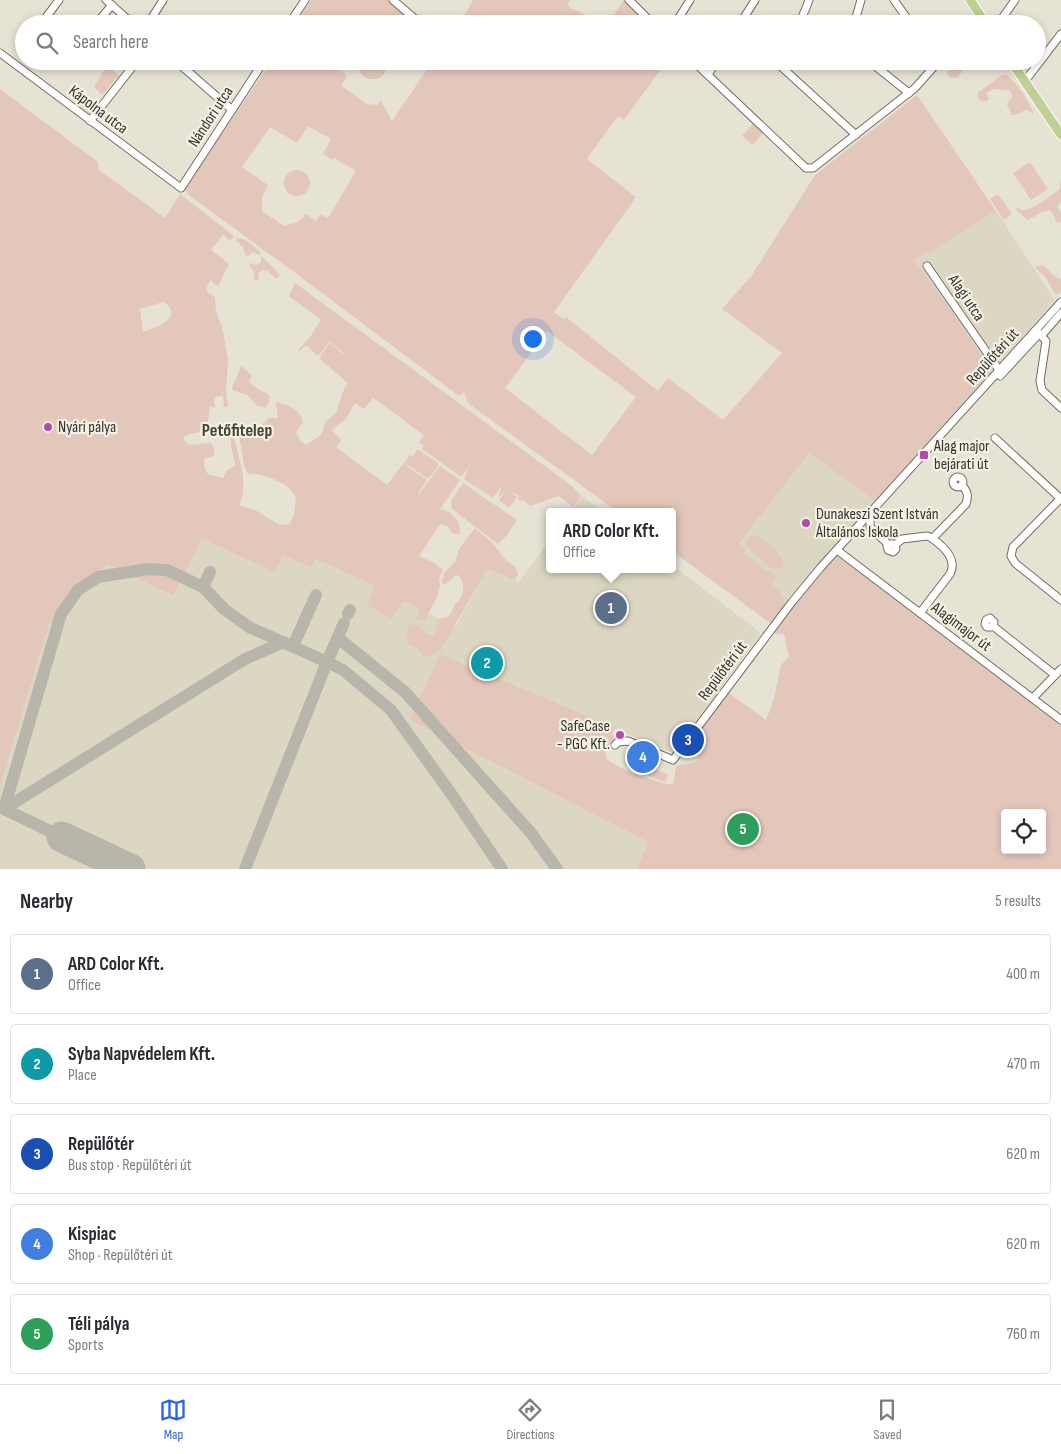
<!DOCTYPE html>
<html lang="en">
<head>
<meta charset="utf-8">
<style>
  body { margin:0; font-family:"Sofia Sans Condensed",sans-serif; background:#f2f2f3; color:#2b2b33 }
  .controls { position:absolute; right:15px; bottom:15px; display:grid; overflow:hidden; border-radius:5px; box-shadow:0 2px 8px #0003 }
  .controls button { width:45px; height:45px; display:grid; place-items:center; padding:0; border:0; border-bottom:1px solid #e1e1e2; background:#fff; color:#2b2b33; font:25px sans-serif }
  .you { position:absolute; left:532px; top:338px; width:18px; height:18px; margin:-12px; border:4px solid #fff; border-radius:50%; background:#1a73e8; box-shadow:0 0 0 8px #1a73e833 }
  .badge { display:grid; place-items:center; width:32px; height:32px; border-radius:50%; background:#2563eb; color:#fff; font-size:16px; font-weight:700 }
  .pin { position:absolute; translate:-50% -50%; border:2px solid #fff; box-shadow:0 1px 5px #0006 }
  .popup { position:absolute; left:546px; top:508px; width:130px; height:65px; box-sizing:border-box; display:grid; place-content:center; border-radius:5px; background:#fff; filter:drop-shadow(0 1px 4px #0005); font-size:16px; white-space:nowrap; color:#7c7c81 }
  .popup b { font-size:19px; color:#2b2b33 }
  .popup::after { content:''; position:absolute; left:50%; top:100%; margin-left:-10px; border:10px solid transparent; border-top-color:#fff }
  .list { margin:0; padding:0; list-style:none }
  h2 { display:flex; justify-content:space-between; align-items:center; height:65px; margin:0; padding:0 20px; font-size:21px }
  h2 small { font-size:16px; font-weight:400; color:#7c7c81 }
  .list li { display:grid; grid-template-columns:32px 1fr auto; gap:15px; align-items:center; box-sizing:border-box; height:80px; margin:0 10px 10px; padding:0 10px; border:1px solid #e1e1e2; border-radius:5px }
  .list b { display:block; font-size:19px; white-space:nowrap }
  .list p { margin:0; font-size:16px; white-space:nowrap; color:#7c7c81 }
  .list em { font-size:16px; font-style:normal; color:#7c7c81 }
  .icon { flex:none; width:28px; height:28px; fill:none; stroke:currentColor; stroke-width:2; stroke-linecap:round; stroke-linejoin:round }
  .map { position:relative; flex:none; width:1061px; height:869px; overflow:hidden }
  .search { position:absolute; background:#fff; box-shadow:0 2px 8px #0003; left:15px; right:15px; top:15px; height:55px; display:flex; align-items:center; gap:12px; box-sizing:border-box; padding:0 18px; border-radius:28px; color:#7c7c81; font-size:19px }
  .sheet { height:515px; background:#fff }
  nav { display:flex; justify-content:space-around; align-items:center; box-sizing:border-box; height:70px; border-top:1px solid #e1e1e2; background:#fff; font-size:14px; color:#7c7c81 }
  nav a { display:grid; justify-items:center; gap:2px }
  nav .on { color:#2563eb }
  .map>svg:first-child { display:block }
  .built { fill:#dcd7c2 }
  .green { fill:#e3c7bb; fill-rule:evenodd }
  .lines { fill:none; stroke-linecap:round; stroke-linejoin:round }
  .taxiway { stroke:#b8b6aa; stroke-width:12 }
  .runway { stroke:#b8b6aa; stroke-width:31 }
  .minor-casing { stroke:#726f63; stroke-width:9 }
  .major-casing { stroke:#fff; stroke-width:11 }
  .minor { stroke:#fff; stroke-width:7 }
  .major { stroke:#c0cf93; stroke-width:9 }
  .poi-dot { fill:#b14bb0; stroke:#f4f0e3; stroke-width:2 }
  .labels { text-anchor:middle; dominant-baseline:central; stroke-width:4.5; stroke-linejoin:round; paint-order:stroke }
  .street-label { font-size:16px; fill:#34332d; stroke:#f4f0e3 }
  .poi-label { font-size:16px; fill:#34332d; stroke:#f4f0e3; text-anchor:start }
  .neighbourhood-label { font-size:18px; font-weight:bold; fill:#454337; stroke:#f4f0e3 }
</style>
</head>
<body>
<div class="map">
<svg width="1061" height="869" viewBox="0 0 1061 869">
  <rect width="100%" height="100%" fill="#e6e3d5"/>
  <g class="built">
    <polygon points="86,95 98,104 90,114 78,105"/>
    <polygon points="996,211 1055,300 992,371 951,310 914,260 927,250 929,253"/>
    <polygon points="809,453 875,501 785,602 785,606 770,623 712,580"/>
    <polygon points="582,496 603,512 571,512"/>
    <polygon points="202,539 275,572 283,555 311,568 315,559 374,585 455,627 487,569 519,582 550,540 550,569 672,569 672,565 761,633 673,753 440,655 410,720 648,842 637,869 0,869 0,786 49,625 107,564 172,596"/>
  </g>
  <g class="green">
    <polygon points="311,0 391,0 420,24 296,24"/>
    <polygon points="473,0 570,0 567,6 603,24 460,24"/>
    <polygon points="624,0 625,0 650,24 608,24"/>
    <path d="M272 61H327V62L347 75 342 86 367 104 378 105 380 101H381L392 121 430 65 427 61H667L624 120 618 116 588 157V160L636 197 554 312 564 319 566 317 658 391 668 378 723 420 782 353 722 309 752 275 815 175 917 95 996 211 929 253 927 251 914 260 951 310 992 371 875 501 809 453 739 544 746 550 744 553 766 571 768 570 776 577 772 583C790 605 787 603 770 623L672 551V512H618L469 404 464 392 459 396 302 278 190 196 184 188ZM308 126 331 139 323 154 332 160 334 158 356 171 328 218 320 214 316 221 306 214 298 222 284 226 262 211V197L268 185 242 167 270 127 297 143ZM547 331 636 397 592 455 505 388Z"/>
    <path d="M358 61H387C389 86 355 85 358 61Z"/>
    <polygon points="955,61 961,61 959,66 962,71 958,78 951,78 947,74"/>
    <polygon points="107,66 119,75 102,95 94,87 101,76 101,74"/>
    <path d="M1006 74C1018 84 1028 100 1034 114H1033L1027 110C1021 111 1017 116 1011 115V112L1007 105C1009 99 1014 99 1011 92L1007 90 994 89 987 93 989 99C983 104 976 100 978 92L1002 75Z"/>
    <path d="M0 89 98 162 99 170 165 218 180 194 234 236 230 240 223 235 211 250 229 264 218 286 214 284 211 280 207 286V292L215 297 216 311 223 330 228 361 226 391 228 405 227 407H224L223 396 215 397 214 400 215 408 210 406 207 428C198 434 191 432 184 437V440L189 445 211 443C213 447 216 452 214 456L205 458C203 464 204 469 208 474L223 478 227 470 235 466C235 456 229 447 231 436L233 435 234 437 243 475V494L239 505 257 511 279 525 290 524 294 514 296 498C294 495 292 491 289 488 281 481 258 472 248 474L244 465 239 434 242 431 260 427 269 418H278L276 403C287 403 301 411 303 422L296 432 300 441 306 445 321 435 326 421 336 413 344 389 348 383 320 359 321 354 330 343 346 356 344 353 330 342 318 356 306 345 300 351 298 350 310 337 321 320 289 296 295 283 572 486 581 496 573 507 559 496 530 506 525 501 518 500 519 496 509 491 517 497 509 508 499 500 506 489 498 498 502 485 493 498 476 487 485 473 475 487 464 479 469 467 463 475 460 476 422 449 424 446 419 442 424 435 373 398 364 409 355 403 345 420 335 427 332 430 341 440 336 447 387 485 410 455 413 456 417 450H419L438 463V467L428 479 408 465 407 466 427 480 418 493 419 494 440 466 460 480 440 509C451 510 462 523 460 534H453L447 526 440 524 419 556 434 563 443 570 439 579 440 586 437 597 425 620 418 621 416 619 421 610 405 601 403 602 392 617 390 618 367 605 374 585 315 559 311 568 283 555 275 572 202 539 173 596 107 564 49 625 0 786ZM163 302C167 304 170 306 171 311 173 323 152 329 143 332L140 309Z"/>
    <polygon points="754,123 763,133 753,145 742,136"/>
    <polygon points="1030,162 1048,189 1031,200 1013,173"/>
    <circle cx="297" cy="183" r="13"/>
    <path d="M1061 179V202L1057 206 1061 212V222L1057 223 1052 212 1049 210 1042 212 1028 220 1016 210 1018 207 1020 210C1033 211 1048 197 1059 190Z"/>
    <polygon points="998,194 1012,214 1004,220 990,199"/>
    <path d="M237 238C246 238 255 247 261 253L260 255 252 252 248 256 245 255 244 248 236 241Z"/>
    <polygon points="261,256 275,269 280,275 276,279 268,271 264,270 259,272 258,280 254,280 254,272 250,267 249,264 251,263 255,265 259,264 261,261"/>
    <path d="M1042 265C1049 269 1052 276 1060 279L1061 278V291L1059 294H1055L1046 278 1035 267Z"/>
    <path d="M241 366 252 376 249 381C254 390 264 390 270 396L269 402 265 408 256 405 249 396 233 390 232 388Z"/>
    <polygon points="463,483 517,520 507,535 498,544 452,509 451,501"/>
    <path d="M475 528 492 542 504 558 515 567 518 575 515 580 487 569 442 647C436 654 432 656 424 656 422 653 420 651 418 649 416 647 413 647 410 645 404 640 406 630 410 625 425 622 421 635 433 636L436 631 437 621 441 618 448 617C451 613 452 611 454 607 455 604 457 603 459 600 465 593 465 580 457 575 452 577 448 584 443 585L442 582 444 573 453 564 456 560 458 550Z"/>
    <path d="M751 535C760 534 783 554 784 564L779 569 771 568 748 548 746 541Z"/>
    <path d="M838 553 933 628 1061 725V869H637L648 842 410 720 440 654 615 728 612 735 615 737 609 745 605 748 606 759C626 773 650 780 673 785L676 767C683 763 691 765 697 761L698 753 690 748 726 691 766 720 774 699 781 665 789 657 784 634H776L773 629ZM1005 813H1042V850H1005Z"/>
    <polygon points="649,767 668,774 665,782 646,775"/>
  </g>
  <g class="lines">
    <g class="taxiway">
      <polyline points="203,587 210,572"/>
      <polyline points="348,614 350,610"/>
      <polyline points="338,638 405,692 531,833 557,869"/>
      <polyline points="293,646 316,595"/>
      <polyline points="4,809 245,659 284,642"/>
      <polyline points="62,837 4,809 61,614 78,590 98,577 148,569 167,570 203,587 224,609 249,627 327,662 343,670 391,710 452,795 502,869"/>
      <polyline points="245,869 327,662 344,623"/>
    </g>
    <polyline class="runway" points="62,837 130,869"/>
    <g class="minor-casing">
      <g id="minor">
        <polyline points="106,0 133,24"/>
        <polyline points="393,0 421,24"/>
        <polyline points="629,0 653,24"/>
        <polyline points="894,0 911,24"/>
        <polyline points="47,16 59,0"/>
        <polyline points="96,24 112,5"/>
        <polyline points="148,24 163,0"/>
        <polyline points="289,24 305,0"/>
        <polyline points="675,24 690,0"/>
        <polyline points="740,24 755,0"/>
        <polyline points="799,24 806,8 809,0"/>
        <polyline points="854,24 861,0"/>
        <polyline points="969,24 980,15"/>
        <polyline points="998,24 1015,0"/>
        <polyline points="0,53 181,188 264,61"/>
        <polyline points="176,61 232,110"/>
        <polyline points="693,61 806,168 813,168 915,88 939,61"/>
        <polyline points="775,61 856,135"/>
        <polyline points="869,61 909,93"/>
        <polyline points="708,75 716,61"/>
        <polyline points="1025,81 1061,34"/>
        <polyline points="90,121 137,61"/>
        <polyline points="927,266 999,370"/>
        <polyline points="1036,330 1046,341 1040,381 1042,390 1061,408"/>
        <polyline points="1042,335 1061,313"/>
        <polyline points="1000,376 1037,336"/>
        <polyline points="995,438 1061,499"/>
        <circle cx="958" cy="482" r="5"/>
        <polyline points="1061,498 1013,547 1011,556 1015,563 1061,600"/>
        <polyline points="873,515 870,519 870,527 889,545"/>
        <path d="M933 538 966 504C969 495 967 491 962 485"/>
        <path d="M895 545C892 543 890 543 887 546L888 550 893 552 896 549 895 545 902 539 927 536 930 537C942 545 958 559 950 574L920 613"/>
        <polyline points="837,550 1061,720"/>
        <polyline points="993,626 994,622 990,618 986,620 985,624 987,627 991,627 993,626 1055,675"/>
        <polyline points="1033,698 1061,669"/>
        <polyline points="615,745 618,742 628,741 673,760 792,602 821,567 1061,302"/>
      </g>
    </g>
    <g class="major-casing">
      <g id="major">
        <polyline points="970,0 986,24"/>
        <polyline points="1011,61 1061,135"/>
      </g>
    </g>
    <use href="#minor" class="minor"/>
    <use href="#major" class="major"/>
  </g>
  <g class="poi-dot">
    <circle cx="48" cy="427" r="5"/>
    <rect x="919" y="450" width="10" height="10" rx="2.5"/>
    <circle cx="806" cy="523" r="5"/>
    <circle cx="620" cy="735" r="5"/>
  </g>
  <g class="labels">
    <g class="street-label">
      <text transform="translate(98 110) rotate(37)">Kápolna utca</text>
      <text transform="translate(211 117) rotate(-57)">Nándori utca</text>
      <text transform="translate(966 298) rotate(56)">Alagi utca</text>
      <text transform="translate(993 357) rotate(-48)">Repülőtéri út</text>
      <text transform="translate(961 627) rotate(37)">Alagimajor út</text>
      <text transform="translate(723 671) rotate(-53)">Repülőtéri út</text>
    </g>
    <g class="poi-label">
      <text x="58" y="427">Nyári pálya</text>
      <text x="934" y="446">Alag major<tspan x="934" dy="18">bejárati út</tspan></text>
      <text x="816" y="514">Dunakeszi Szent István<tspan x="816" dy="18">Általános Iskola</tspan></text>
      <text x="610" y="726" text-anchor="end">SafeCase<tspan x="610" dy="18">- PGC Kft.</tspan></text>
    </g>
    <g class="neighbourhood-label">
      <text x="237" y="430">Petőfitelep</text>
    </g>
  </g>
</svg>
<div class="controls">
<button><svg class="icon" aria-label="locate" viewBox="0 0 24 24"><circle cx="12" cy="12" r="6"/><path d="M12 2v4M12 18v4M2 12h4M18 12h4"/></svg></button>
</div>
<div class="you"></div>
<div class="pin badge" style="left:611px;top:608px;background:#5c6f8a">1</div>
<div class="popup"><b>ARD Color Kft.</b>Office</div>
<div class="pin badge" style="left:487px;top:663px;background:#0f9aa8">2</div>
<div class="pin badge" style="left:688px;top:740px;background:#1a4fb4">3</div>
<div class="pin badge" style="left:643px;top:757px;background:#3f7fe0">4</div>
<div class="pin badge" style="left:743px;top:829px;background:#2e9e5b">5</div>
<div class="search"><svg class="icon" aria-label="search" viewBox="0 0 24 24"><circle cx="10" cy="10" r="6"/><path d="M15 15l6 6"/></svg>Search here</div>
</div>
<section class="sheet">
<h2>Nearby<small>5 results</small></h2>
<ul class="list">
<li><span class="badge" style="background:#5c6f8a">1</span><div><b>ARD Color Kft.</b><p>Office</p></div><em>400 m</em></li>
<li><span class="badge" style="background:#0f9aa8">2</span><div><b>Syba Napvédelem Kft.</b><p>Place</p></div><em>470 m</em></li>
<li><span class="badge" style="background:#1a4fb4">3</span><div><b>Repülőtér</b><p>Bus stop · Repülőtéri út</p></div><em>620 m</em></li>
<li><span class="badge" style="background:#3f7fe0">4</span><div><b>Kispiac</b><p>Shop · Repülőtéri út</p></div><em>620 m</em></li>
<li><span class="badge" style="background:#2e9e5b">5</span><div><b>Téli pálya</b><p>Sports</p></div><em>760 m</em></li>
</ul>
</section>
<nav>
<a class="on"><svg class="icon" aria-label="map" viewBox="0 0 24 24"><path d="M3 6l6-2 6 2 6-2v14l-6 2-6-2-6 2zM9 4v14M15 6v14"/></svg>Map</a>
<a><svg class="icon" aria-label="directions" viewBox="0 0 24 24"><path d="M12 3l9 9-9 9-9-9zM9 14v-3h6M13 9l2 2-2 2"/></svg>Directions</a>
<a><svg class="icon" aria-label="saved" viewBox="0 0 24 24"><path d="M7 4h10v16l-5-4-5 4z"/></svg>Saved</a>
</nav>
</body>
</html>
